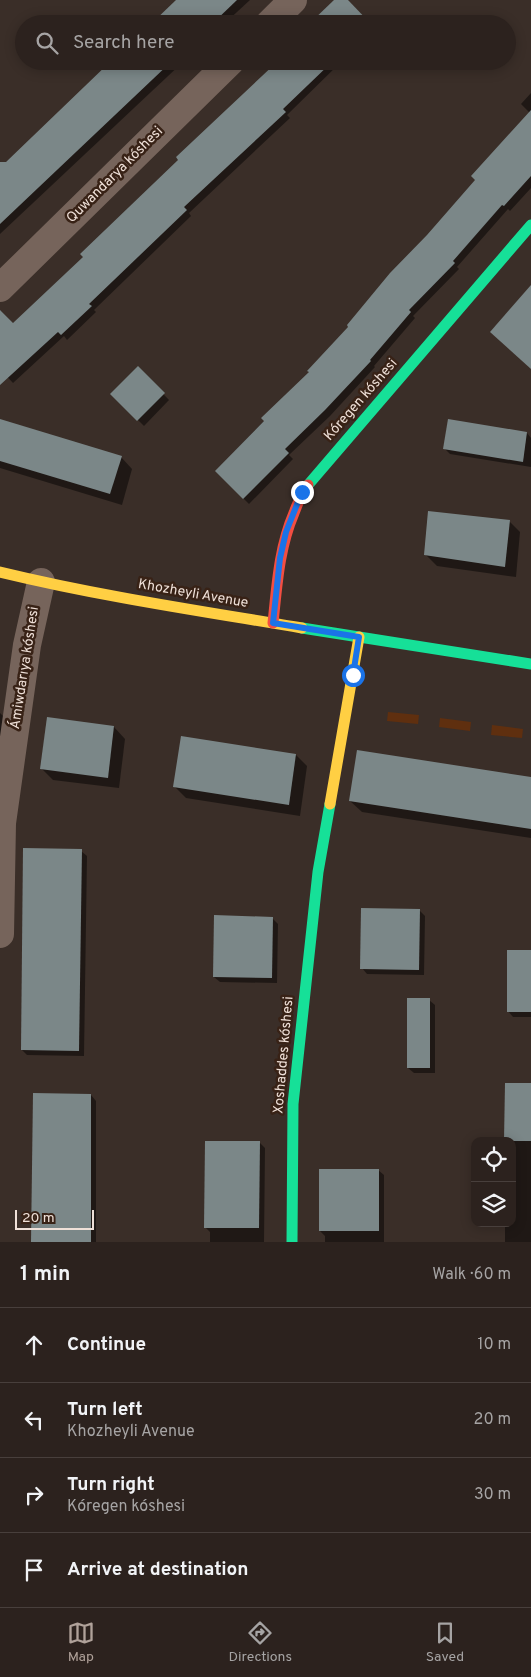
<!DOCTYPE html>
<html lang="en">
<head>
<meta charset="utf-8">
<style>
  body { margin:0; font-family:Overpass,sans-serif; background:#342a27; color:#f1f3f6 }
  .controls { position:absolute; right:15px; bottom:15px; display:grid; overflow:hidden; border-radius:10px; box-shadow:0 2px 12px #0003 }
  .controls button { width:45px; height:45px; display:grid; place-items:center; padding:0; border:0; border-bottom:1px solid #483f3c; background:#2c221e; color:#f1f3f6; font:25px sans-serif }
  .scale { position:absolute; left:15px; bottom:12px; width:79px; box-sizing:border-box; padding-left:5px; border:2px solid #efe0d8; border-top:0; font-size:14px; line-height:18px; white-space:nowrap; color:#efe0d8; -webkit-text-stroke:4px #382216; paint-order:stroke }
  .stop { position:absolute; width:15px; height:15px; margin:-11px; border:4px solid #1a73e8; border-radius:50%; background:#fff }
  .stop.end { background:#1a73e8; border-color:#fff; box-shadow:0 1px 5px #0008 }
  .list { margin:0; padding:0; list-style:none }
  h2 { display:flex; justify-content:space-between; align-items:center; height:65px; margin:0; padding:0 20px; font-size:21px }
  h2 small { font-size:16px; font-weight:400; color:#a6a4a4 }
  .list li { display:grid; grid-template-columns:32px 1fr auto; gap:15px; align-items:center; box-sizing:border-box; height:75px; padding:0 20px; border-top:1px solid #483f3c }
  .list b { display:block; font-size:19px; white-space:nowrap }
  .list p { margin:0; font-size:16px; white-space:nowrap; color:#a6a4a4 }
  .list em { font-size:16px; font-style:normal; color:#a6a4a4 }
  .icon { flex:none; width:28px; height:28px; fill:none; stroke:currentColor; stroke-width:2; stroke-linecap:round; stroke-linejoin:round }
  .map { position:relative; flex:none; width:531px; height:1242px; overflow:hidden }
  .search { position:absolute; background:#2c221e; box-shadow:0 2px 12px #0003; left:15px; right:15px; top:15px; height:55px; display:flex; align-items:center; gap:12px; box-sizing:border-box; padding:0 18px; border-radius:28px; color:#a6a4a4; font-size:19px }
  .sheet { height:365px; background:#2c221e }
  nav { display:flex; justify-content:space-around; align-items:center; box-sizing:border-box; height:70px; border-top:1px solid #483f3c; background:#2c221e; font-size:14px; color:#a6a4a4 }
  nav a { display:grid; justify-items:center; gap:2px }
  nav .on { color:#b0a29a }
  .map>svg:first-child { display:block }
  .green { fill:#5f2f0f }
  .shadow { fill:#0007 }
  .building { fill:#7b8788 }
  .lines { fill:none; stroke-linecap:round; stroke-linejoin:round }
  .street { stroke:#76645b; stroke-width:28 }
  .fast { stroke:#16e098; stroke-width:11 }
  .slow { stroke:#ffcf43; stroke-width:11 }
  .jam { stroke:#f24e42; stroke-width:11 }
  .route { stroke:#1a73e8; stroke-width:6 }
  .labels { text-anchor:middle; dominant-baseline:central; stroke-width:5; stroke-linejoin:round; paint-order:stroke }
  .street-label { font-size:14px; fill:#efe0d8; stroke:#382216 }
</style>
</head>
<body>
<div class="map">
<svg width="531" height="1242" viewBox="0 0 531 1242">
  <rect width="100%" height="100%" fill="#3a2e28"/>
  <g class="green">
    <polygon points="388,712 419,715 418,724 387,721"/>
    <polygon points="440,718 471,722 470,731 439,727"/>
    <polygon points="492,725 523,729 522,738 491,735"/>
  </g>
  <g class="shadow">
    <polygon points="179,0 250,0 224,24 153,24"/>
    <polygon points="113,61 184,61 0,234 0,169"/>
    <polygon points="274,61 342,61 287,115 290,118 189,213 191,216 94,310 96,312 67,340 64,336 13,383 0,369 0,330 13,325 84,257 275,66 272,63"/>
    <polygon points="531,93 531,188 510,211 508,209 457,267 459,269 413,316 415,318 374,366 375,367 330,416 289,455 293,459 249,504 216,471 310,373 477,181 530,113 521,104"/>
    <polygon points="138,368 169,400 144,426 112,394"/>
    <polygon points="0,420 121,457 132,469 122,505 0,468"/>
    <polygon points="527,433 531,438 531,467 450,454 444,448"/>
    <polygon points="509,521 520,532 516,577 437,566 426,555"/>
    <polygon points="0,713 9,722 0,771"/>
    <polygon points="48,718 114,727 125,739 119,788 53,780 42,769"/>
    <polygon points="296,755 307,766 300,816 186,798 175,787"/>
    <polygon points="531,778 531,838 362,812 350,801"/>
    <polygon points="81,851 87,856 84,1056 27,1055 22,1050"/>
    <polygon points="419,910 425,916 424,975 367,974 362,968"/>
    <polygon points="272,918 278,924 277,983 220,982 214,977"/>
    <polygon points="531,952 531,1017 513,1017 508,1011"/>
    <polygon points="429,1000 435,1005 435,1073 414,1073 408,1068"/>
    <polygon points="531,1084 531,1242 505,1242 505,1223 512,1223 512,1141"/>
    <polygon points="34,1094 91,1095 96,1101 96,1242 32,1242"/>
    <polygon points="260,1143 265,1148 264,1242 210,1242 210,1232 205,1227"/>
    <polygon points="378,1170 384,1175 384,1242 325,1242 325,1236 320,1231"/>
  </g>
  <g class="building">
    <polygon points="176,0 237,0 212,24 151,24"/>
    <polygon points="334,0 348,0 371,24 309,24"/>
    <polygon points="111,61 172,61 0,224 0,162 6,162"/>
    <polygon points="278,61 333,61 283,109 286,112 184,207 187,210 89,304 92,306 61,335 58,332 0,385 0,310 13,323 83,257 80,254 178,160 176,157"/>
    <polygon points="531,110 531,176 504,206 502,205 453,261 455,263 409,310 411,312 370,360 371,361 325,410 285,449 289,453 243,499 215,471 264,421 261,418 309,372 307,371 348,327 347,325 390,273 427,235 475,180 471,176"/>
    <polygon points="531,285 531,369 490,332"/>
    <polygon points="138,366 165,393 137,421 110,394"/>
    <polygon points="0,419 122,456 110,494 0,461"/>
    <polygon points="448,419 527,432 523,462 443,449"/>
    <polygon points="428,511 510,520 505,567 424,555"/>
    <polygon points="47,717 114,726 108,778 40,769"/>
    <polygon points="181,736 296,754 289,805 173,787"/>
    <polygon points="357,750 531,777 531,829 349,801"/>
    <polygon points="23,848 82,849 79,1051 21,1050"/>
    <polygon points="361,908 420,909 419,970 360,969"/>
    <polygon points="214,915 273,917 272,978 213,977"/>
    <rect x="507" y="950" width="24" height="62"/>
    <rect x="407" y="998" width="23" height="70"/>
    <polygon points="505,1083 531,1083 531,1141 504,1141"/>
    <polygon points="33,1093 91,1094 91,1242 31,1242"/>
    <polygon points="205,1141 260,1141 259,1228 204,1228"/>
    <rect x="319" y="1169" width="60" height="62"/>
  </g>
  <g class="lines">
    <g class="street">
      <polyline points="269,24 293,0"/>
      <polyline points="0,288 231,61"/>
      <polyline points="0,934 2,823 27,645 41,582"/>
    </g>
    <g class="fast">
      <polyline points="308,485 531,225"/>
      <polyline points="302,628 531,664"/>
      <polyline points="292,1242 293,1104 318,872 330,804"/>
    </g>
    <g class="slow">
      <path d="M0 572C99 596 201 611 302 628"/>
      <polyline points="330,804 359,637"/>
    </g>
    <path class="jam" d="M273 623C277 585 279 548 294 513 298 503 301 493 308 485"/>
  </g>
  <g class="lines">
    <polyline class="route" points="302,492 286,532 280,558 273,623 359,637 353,675"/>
  </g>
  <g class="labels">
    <g class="street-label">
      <text transform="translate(115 175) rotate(-45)">Quwandarya kóshesi</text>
      <text transform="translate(361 400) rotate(-49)">Kóregen kóshesi</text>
      <text transform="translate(193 594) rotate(10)">Khozheyli Avenue</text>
      <text transform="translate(25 668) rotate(-81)">Ámiwdarıya kóshesi</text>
      <text transform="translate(284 1055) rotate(-85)">Xoshaddes kóshesi</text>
    </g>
  </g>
</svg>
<div class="controls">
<button><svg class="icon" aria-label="locate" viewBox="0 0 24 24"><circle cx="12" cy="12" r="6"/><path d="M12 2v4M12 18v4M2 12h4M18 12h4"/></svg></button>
<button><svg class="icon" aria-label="layers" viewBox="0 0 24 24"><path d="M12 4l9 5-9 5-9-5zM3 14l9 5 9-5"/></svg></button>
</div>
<div class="scale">20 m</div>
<div class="stop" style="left:353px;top:675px"></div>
<div class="stop end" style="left:302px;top:492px"></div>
<div class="search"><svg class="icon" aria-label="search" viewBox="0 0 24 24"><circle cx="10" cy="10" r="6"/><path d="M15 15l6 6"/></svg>Search here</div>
</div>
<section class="sheet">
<h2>1 min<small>Walk · 60 m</small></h2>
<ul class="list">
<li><svg class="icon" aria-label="ahead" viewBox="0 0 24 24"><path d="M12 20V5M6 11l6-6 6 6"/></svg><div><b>Continue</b></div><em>10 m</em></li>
<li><svg class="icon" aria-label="left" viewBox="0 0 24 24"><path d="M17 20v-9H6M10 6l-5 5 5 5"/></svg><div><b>Turn left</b><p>Khozheyli Avenue</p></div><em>20 m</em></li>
<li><svg class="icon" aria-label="right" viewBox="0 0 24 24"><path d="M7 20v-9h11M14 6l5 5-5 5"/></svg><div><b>Turn right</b><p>Kóregen kóshesi</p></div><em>30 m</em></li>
<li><svg class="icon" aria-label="arrive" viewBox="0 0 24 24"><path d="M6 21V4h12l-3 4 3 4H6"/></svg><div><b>Arrive at destination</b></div></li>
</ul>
</section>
<nav>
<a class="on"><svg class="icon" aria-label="map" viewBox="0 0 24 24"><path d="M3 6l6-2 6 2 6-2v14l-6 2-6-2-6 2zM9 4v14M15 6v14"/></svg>Map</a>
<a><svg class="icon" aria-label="directions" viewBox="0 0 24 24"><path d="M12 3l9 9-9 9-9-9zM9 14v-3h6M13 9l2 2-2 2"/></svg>Directions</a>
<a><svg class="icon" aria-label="saved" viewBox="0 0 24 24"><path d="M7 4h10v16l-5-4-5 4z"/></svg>Saved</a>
</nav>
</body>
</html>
